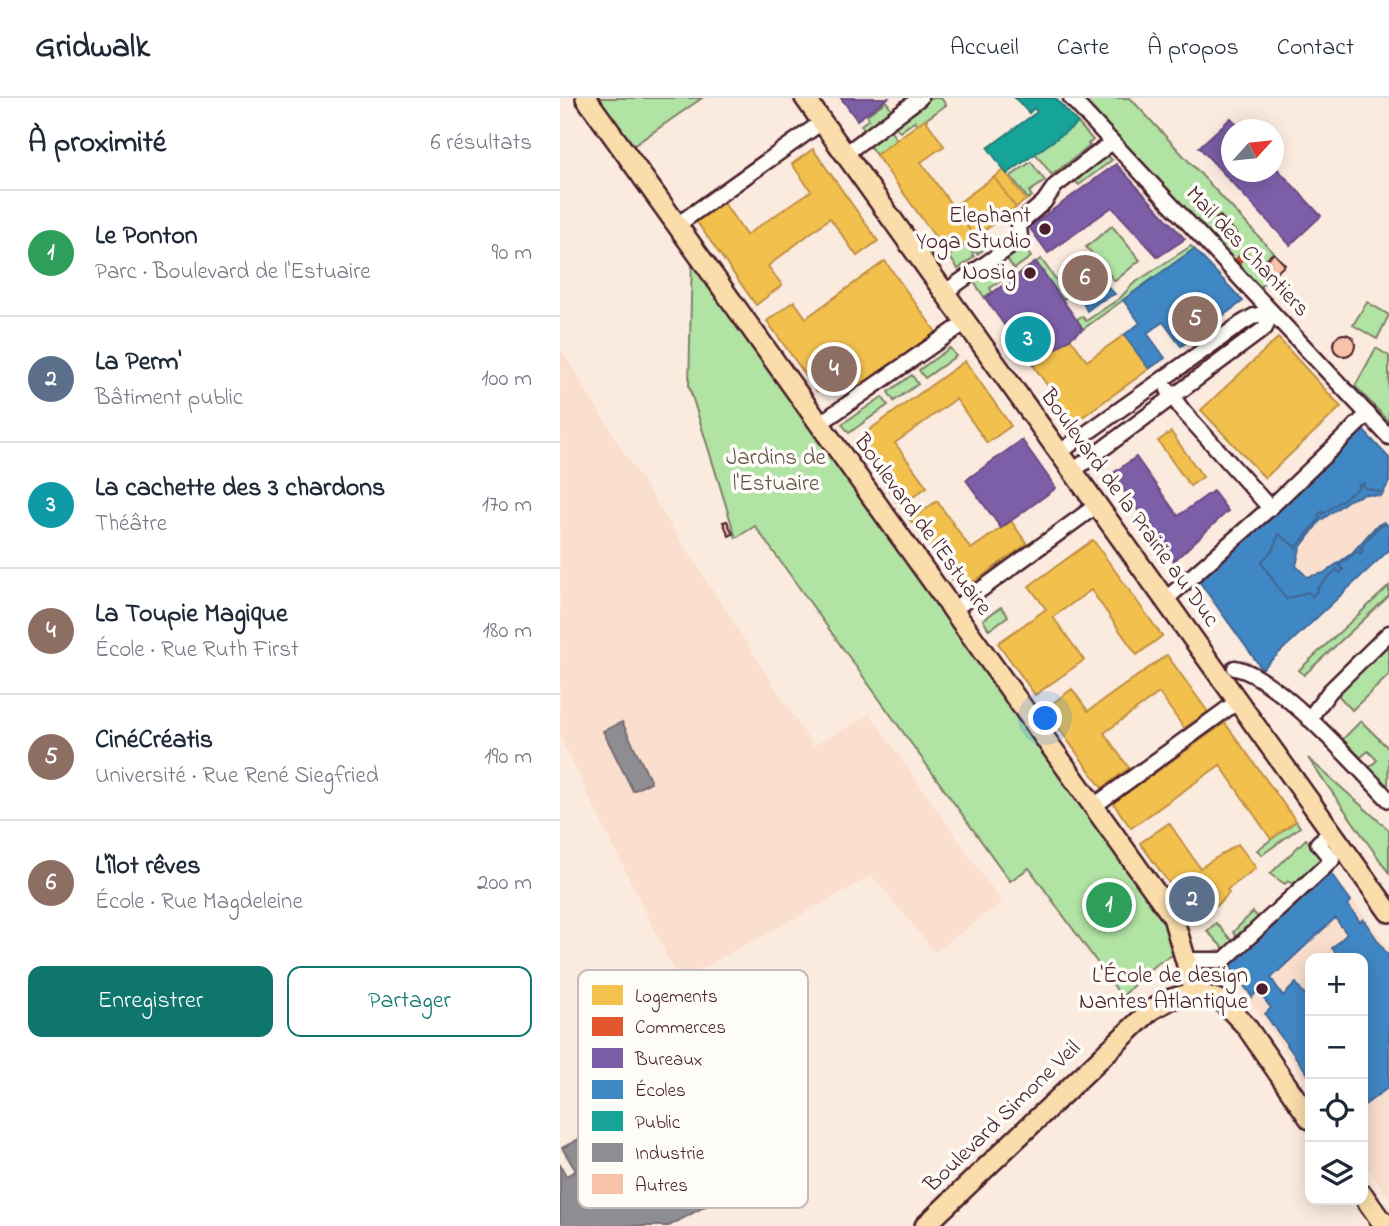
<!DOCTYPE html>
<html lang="fr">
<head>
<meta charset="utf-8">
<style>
  body { margin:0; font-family:"Indie Flower",sans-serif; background:#f2f2f3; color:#1f2937 }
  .controls { position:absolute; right:21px; bottom:21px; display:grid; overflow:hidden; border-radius:14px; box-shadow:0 4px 18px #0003 }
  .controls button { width:63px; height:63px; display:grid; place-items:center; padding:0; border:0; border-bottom:2px solid #e0e1e3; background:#fff; color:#1f2937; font:35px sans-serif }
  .compass { position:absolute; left:661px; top:21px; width:63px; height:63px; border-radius:50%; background:#fff; box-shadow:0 4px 18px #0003; rotate:63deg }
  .you { position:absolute; left:486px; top:621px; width:24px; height:24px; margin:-18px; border:5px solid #fff; border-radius:50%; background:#1a73e8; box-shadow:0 0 0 10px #1a73e833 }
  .badge { display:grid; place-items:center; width:46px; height:46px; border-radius:50%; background:#0f766e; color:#fff; font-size:23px; font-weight:700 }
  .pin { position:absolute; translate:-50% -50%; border:4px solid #fff; box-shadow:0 2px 7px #0006 }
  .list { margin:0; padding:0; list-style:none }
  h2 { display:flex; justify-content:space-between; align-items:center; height:91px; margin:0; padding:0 28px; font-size:30px }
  h2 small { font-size:23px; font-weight:400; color:#747a83 }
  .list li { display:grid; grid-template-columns:46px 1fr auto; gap:21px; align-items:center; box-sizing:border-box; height:126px; padding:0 28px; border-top:2px solid #e0e1e3 }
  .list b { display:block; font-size:26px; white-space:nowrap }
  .list p { margin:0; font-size:23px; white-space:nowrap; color:#747a83 }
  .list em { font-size:23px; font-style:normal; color:#747a83 }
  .actions { display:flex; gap:14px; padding:21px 28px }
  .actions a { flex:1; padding:16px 0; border:2px solid #0f766e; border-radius:14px; text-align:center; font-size:24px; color:#0f766e }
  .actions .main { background:#0f766e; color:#fff }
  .icon { flex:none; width:38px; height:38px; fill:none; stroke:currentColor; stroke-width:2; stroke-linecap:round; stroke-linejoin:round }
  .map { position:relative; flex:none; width:829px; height:1128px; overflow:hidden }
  header { display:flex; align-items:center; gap:42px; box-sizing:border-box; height:98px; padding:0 35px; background:#fff; border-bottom:2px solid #e0e1e3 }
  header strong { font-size:33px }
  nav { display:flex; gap:38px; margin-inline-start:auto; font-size:24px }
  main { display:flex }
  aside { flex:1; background:#fff }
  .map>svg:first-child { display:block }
  .built { fill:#fadfce }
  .green { fill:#b1e3a4; stroke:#7e8168; stroke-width:2 }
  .homes { fill:#f2c14e; stroke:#c09044; stroke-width:2 }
  .shops { fill:#e4572e; stroke:#b6462d; stroke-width:2 }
  .offices { fill:#7b5ea7; stroke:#6c4b82; stroke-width:2 }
  .schools { fill:#3f88c5; stroke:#426897; stroke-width:2 }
  .public { fill:#17a398; stroke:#267b77; stroke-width:2 }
  .industry { fill:#8d8d92; stroke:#796c73; stroke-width:2 }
  .building { fill:#f7c3a8; stroke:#4a1f2b; stroke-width:2 }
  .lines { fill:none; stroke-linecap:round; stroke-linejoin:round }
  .minor-casing { stroke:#4a1f2b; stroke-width:19 }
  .major-casing { stroke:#4a1f2b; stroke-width:24 }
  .minor { stroke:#fdfcf7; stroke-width:14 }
  .major { stroke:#faddab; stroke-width:19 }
  .poi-dot { fill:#4a1f2b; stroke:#fdfcf7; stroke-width:2.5 }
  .labels { text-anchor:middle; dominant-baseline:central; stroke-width:7; stroke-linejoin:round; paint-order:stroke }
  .poi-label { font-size:23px; fill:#4a1f2b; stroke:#fdfcf7; text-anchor:end }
  .street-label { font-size:23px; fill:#4a1f2b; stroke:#fdfcf7 }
  .park-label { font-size:23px; fill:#645049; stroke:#fdfcf7 }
  .key { fill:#fdfcf7; stroke:#c7baba; stroke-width:2 }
  .key-label { font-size:19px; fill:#4a1f2b }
</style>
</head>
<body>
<header>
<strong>Gridwalk</strong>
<nav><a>Accueil</a><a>Carte</a><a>À propos</a><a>Contact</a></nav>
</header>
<main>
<aside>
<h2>À proximité<small>6 résultats</small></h2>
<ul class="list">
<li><span class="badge" style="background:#2e9e5b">1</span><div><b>Le Ponton</b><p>Parc · Boulevard de l'Estuaire</p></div><em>90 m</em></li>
<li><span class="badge" style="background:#5c6f8a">2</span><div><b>La Perm'</b><p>Bâtiment public</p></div><em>100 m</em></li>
<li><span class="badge" style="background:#0f9aa8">3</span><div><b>La cachette des 3 chardons</b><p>Théâtre</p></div><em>170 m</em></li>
<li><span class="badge" style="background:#8d6e63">4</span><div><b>La Toupie Magique</b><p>École · Rue Ruth First</p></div><em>180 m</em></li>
<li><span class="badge" style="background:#8d6e63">5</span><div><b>CinéCréatis</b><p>Université · Rue René Siegfried</p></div><em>190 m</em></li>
<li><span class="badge" style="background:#8d6e63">6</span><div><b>L'îlot rêves</b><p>École · Rue Magdeleine</p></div><em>200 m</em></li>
</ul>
<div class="actions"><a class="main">Enregistrer</a><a>Partager</a></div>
</aside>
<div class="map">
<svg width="829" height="1128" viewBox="0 0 829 1128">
  <rect width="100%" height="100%" fill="#fbebdf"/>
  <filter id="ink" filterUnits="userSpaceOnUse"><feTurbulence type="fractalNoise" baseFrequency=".0143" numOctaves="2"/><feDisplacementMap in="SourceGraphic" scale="14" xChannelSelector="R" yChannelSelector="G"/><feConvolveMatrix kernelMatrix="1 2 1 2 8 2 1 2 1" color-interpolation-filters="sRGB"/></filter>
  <g filter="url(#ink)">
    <g class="built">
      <polygon points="0,249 65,356 253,648 310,616 442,804 375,854 312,778 119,883 0,639"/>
      <polygon points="801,330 829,360 829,452 702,571 638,482"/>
      <polygon points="768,768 829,851 829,1100 803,1064 803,860 750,860 750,990 665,867"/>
    </g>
    <g class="green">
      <polygon points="38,0 142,0 73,48"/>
      <polygon points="366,0 381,0 386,7 358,27 355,23 340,34 332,24 339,20 341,23 358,12 355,8"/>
      <polygon points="522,0 570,0 713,154 703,164 714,176 700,189"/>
      <polygon points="326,3 333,13 307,35 301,27 309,21 307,17"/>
      <polygon points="518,25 533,42 528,46 530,48 492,77 475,55"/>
      <polygon points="328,29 337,42 316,57 309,47"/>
      <polygon points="544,54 552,62 519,87 516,84 521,79 518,75"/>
      <polygon points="471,64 485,83 469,94 472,98 468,101 451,78"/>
      <polygon points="552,128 580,162 555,183 526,149"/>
      <polygon points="420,135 429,148 417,156 415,153 412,155 414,159 398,171 389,158"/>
      <polygon points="462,146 471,159 454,171 447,161 457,154 455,151"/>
      <polygon points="631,148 634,151 523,231 517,221 522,218 526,223 560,200 573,186"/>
      <polygon points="525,155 530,161 518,172 506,177 503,173"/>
      <path d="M132 159 611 832 616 856C593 864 578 883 562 899L469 770 450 783 195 428 176 440 129 288Z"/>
      <polygon points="481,161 508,198 502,202 476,164"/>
      <polygon points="431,168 441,183 430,190 432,194 424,199 412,181"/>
      <polygon points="807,204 829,217 817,241 793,227"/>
      <polygon points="390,250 396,258 365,280 359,272"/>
      <polygon points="816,250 829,258 829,324 795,288"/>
      <polygon points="352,277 358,286 334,303 328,294"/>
      <polygon points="322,299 328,307 289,335 282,326"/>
      <polygon points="829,488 829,498 744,577 739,572"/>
      <polygon points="441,509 448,518 429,532 423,522"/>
      <polygon points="829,544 829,577 792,612 776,595"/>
      <polygon points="801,623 829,651 828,689 809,670 817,662 808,653 800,660 782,642"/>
      <polygon points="748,660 829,732 829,775"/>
      <polygon points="736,723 740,729 702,757 697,752"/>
      <polygon points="746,741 762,761 735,785 732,786 728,783 725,786 710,776"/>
      <polygon points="693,814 703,824 691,834 686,829 676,838 673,834"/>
      <polygon points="656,825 673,844 665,852 647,833"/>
    </g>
    <g class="homes">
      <polygon points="365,21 384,48 361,64 393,109 444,72 466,102 389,158 316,57"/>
      <polygon points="253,51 318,143 297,158 270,120 208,168 222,187 196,207 134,120 161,101 186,137 251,93 232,66"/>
      <polygon points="434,79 456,110 415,139 393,109"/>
      <polygon points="325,163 376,234 297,290 284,273 257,293 207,223 234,203 246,220"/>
      <polygon points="564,237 589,271 514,325 473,267 510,240 527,263"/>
      <polygon points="718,240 781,309 705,380 641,312"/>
      <polygon points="405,263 451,328 427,345 396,301 335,345 367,389 340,408 294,343"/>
      <polygon points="611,334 643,379 630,388 598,343"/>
      <polygon points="377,403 411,451 451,423 467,446 401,493 350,422"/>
      <polygon points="533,442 602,538 577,557 531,492 493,519 524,562 475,597 438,545 486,511 469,488"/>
      <polygon points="607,557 648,614 624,630 599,595 544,635 569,670 542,690 485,611 512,591 528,613"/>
      <polygon points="665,625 736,723 711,741 660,667 571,730 553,705"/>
      <polygon points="609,725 640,770 678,746 696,770 667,792 669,795 657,808 652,802 633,818 580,745"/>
    </g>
    <polygon class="shops" points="685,152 688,156 679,165 676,161"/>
    <g class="offices">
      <polygon points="281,0 328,0 297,22"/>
      <polygon points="671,20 682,32 671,32 671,74 713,74 713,66 761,118 730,147 639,49"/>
      <polygon points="556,66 625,141 598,159 552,109 488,155 469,129"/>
      <polygon points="476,164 523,231 473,267 425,200"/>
      <polygon points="462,342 496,390 441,430 406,382"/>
      <polygon points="576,359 618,418 653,393 668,413 614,463 552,376"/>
    </g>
    <g class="schools">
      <polygon points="634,151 683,203 621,248 603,224 587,235 605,260 589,271 564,237 580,225 563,202"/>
      <polygon points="532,163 545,186 555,196 540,203 527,213 521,200 505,180 519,173"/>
      <polygon points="801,330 829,360 829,384 823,395 803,389 804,386 798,387 800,389 763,416 762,414 758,417 761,419 736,450 719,436 713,452 701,464 726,501 748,494 752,498 758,492 757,490 777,471 780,475 783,472 779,467 798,453 800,456 803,453 800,450 818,429 826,426 829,428 829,452 702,571 638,482"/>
      <polygon points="804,386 803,389 823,395 821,398 805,396 789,402 760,423 740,450 736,468 747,479 764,475 792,455 816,428 824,424 826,426 818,429 800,450 803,453 800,456 798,453 779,467 783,472 780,475 777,471 757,490 758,492 752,498 748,494 726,501 701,464 713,452 719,436 736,450 761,419 758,417 762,414 763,416 800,389 798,387"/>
      <polygon points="769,773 791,803 788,807 800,824 803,821 829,859 829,989 803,1008 803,860 780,860 772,850 787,836 775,820 711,880 723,898 736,885 744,896 750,892 750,979 705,916 711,910 698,893 692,899 671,869 672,864"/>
    </g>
    <polygon class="public" points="455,0 495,0 518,25 447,76 428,50 477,14 474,10 469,15"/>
    <g class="industry">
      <polygon points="62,624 91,684 73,693 43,633"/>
      <polygon points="93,967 110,995 146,976 166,1014 183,1005 202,1040 190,1046 206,1075 109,1128 0,1128 0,1066 6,1078 16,1073 2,1050 40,1030 23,998 75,970 81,974"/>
    </g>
    <g class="building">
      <polygon points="660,118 678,137 674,141 656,121"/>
      <polygon points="714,155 725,167 715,176 704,164"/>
      <circle cx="784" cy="247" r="11"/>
      <polygon points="167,423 173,436 169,438 163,424"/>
    </g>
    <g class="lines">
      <g class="minor-casing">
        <g id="minor">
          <polyline points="511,0 829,339"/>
          <polyline points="285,56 360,0"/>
          <polyline points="117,127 262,24"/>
          <polyline points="385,194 457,144 460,139 459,129 462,123 484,104 495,88 552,44"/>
          <polyline points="608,292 623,313 710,410"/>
          <polyline points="259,326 406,224"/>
          <polyline points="500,354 682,225 694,218 711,214"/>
          <polyline points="513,373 705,230 711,214"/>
          <polyline points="605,502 710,410 808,316"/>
          <polyline points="393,512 537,407"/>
          <path d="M675 570C715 576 798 670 829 702"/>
          <polyline points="749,621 770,593 829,535"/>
          <polyline points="534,708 678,603"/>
          <polyline points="627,862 664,862 772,762 758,745 771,734"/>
        </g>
      </g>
      <g class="major-casing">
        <g id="major">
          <polyline points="26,0 613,819 635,894"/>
          <polyline points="245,0 829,814"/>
          <polyline points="803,1097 819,1120 829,1128"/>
          <polyline points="365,1128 591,912 611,901 635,894 662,903 686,928 750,1021"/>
        </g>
      </g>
      <use href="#minor" class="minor"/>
      <use href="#major" class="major"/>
    </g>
  </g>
  <g class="poi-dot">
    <circle cx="485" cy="131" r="7"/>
    <circle cx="470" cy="175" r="7"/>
    <circle cx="702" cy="891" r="7"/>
  </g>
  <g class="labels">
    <g class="poi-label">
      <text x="471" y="118">Elephant<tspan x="471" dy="26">Yoga Studio</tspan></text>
      <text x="456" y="175">Nosig</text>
      <text x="688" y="878">L'École de design<tspan x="688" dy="26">Nantes Atlantique</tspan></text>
    </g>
    <g class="street-label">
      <text transform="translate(687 154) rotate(47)">Mail des Chantiers</text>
      <text transform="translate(569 410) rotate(54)">Boulevard de la Prairie au Duc</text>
      <text transform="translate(362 427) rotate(54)">Boulevard de l'Estuaire</text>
      <text transform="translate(443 1019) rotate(-44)">Boulevard Simone Veil</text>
    </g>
    <g class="park-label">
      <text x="216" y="360">Jardins de<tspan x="216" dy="26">l'Estuaire</tspan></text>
    </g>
  </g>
  <rect x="18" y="872" width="230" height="238" rx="10" class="key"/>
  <rect x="32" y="887" width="31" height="20" fill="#f2c14e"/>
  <rect x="32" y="919" width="31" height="19" fill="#e4572e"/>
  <rect x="32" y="950" width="31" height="20" fill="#7b5ea7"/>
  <rect x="32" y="982" width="31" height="19" fill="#3f88c5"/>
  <rect x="32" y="1013" width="31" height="20" fill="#17a398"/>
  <rect x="32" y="1045" width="31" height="19" fill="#8d8d92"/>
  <rect x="32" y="1076" width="31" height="20" fill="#f7c3a8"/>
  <g class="key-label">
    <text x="75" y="904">Logements</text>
    <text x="75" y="935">Commerces</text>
    <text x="75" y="967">Bureaux</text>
    <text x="75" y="998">Écoles</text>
    <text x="75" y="1030">Public</text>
    <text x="75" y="1061">Industrie</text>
    <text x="75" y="1093">Autres</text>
  </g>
</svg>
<div class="controls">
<button>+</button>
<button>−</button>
<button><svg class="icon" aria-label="locate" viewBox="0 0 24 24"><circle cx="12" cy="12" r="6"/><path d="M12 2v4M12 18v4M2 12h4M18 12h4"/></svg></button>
<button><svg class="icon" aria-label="layers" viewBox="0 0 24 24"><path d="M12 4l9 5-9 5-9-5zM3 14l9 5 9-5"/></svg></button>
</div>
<svg class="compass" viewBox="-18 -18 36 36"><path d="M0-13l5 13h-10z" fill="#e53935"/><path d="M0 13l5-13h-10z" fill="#747a83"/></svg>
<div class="you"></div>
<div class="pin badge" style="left:549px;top:807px;background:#2e9e5b">1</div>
<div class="pin badge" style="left:632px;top:801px;background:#5c6f8a">2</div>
<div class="pin badge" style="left:468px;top:241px;background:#0f9aa8">3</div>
<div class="pin badge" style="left:274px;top:271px;background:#8d6e63">4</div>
<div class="pin badge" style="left:635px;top:221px;background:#8d6e63">5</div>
<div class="pin badge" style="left:525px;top:180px;background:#8d6e63">6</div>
</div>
</main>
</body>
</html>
